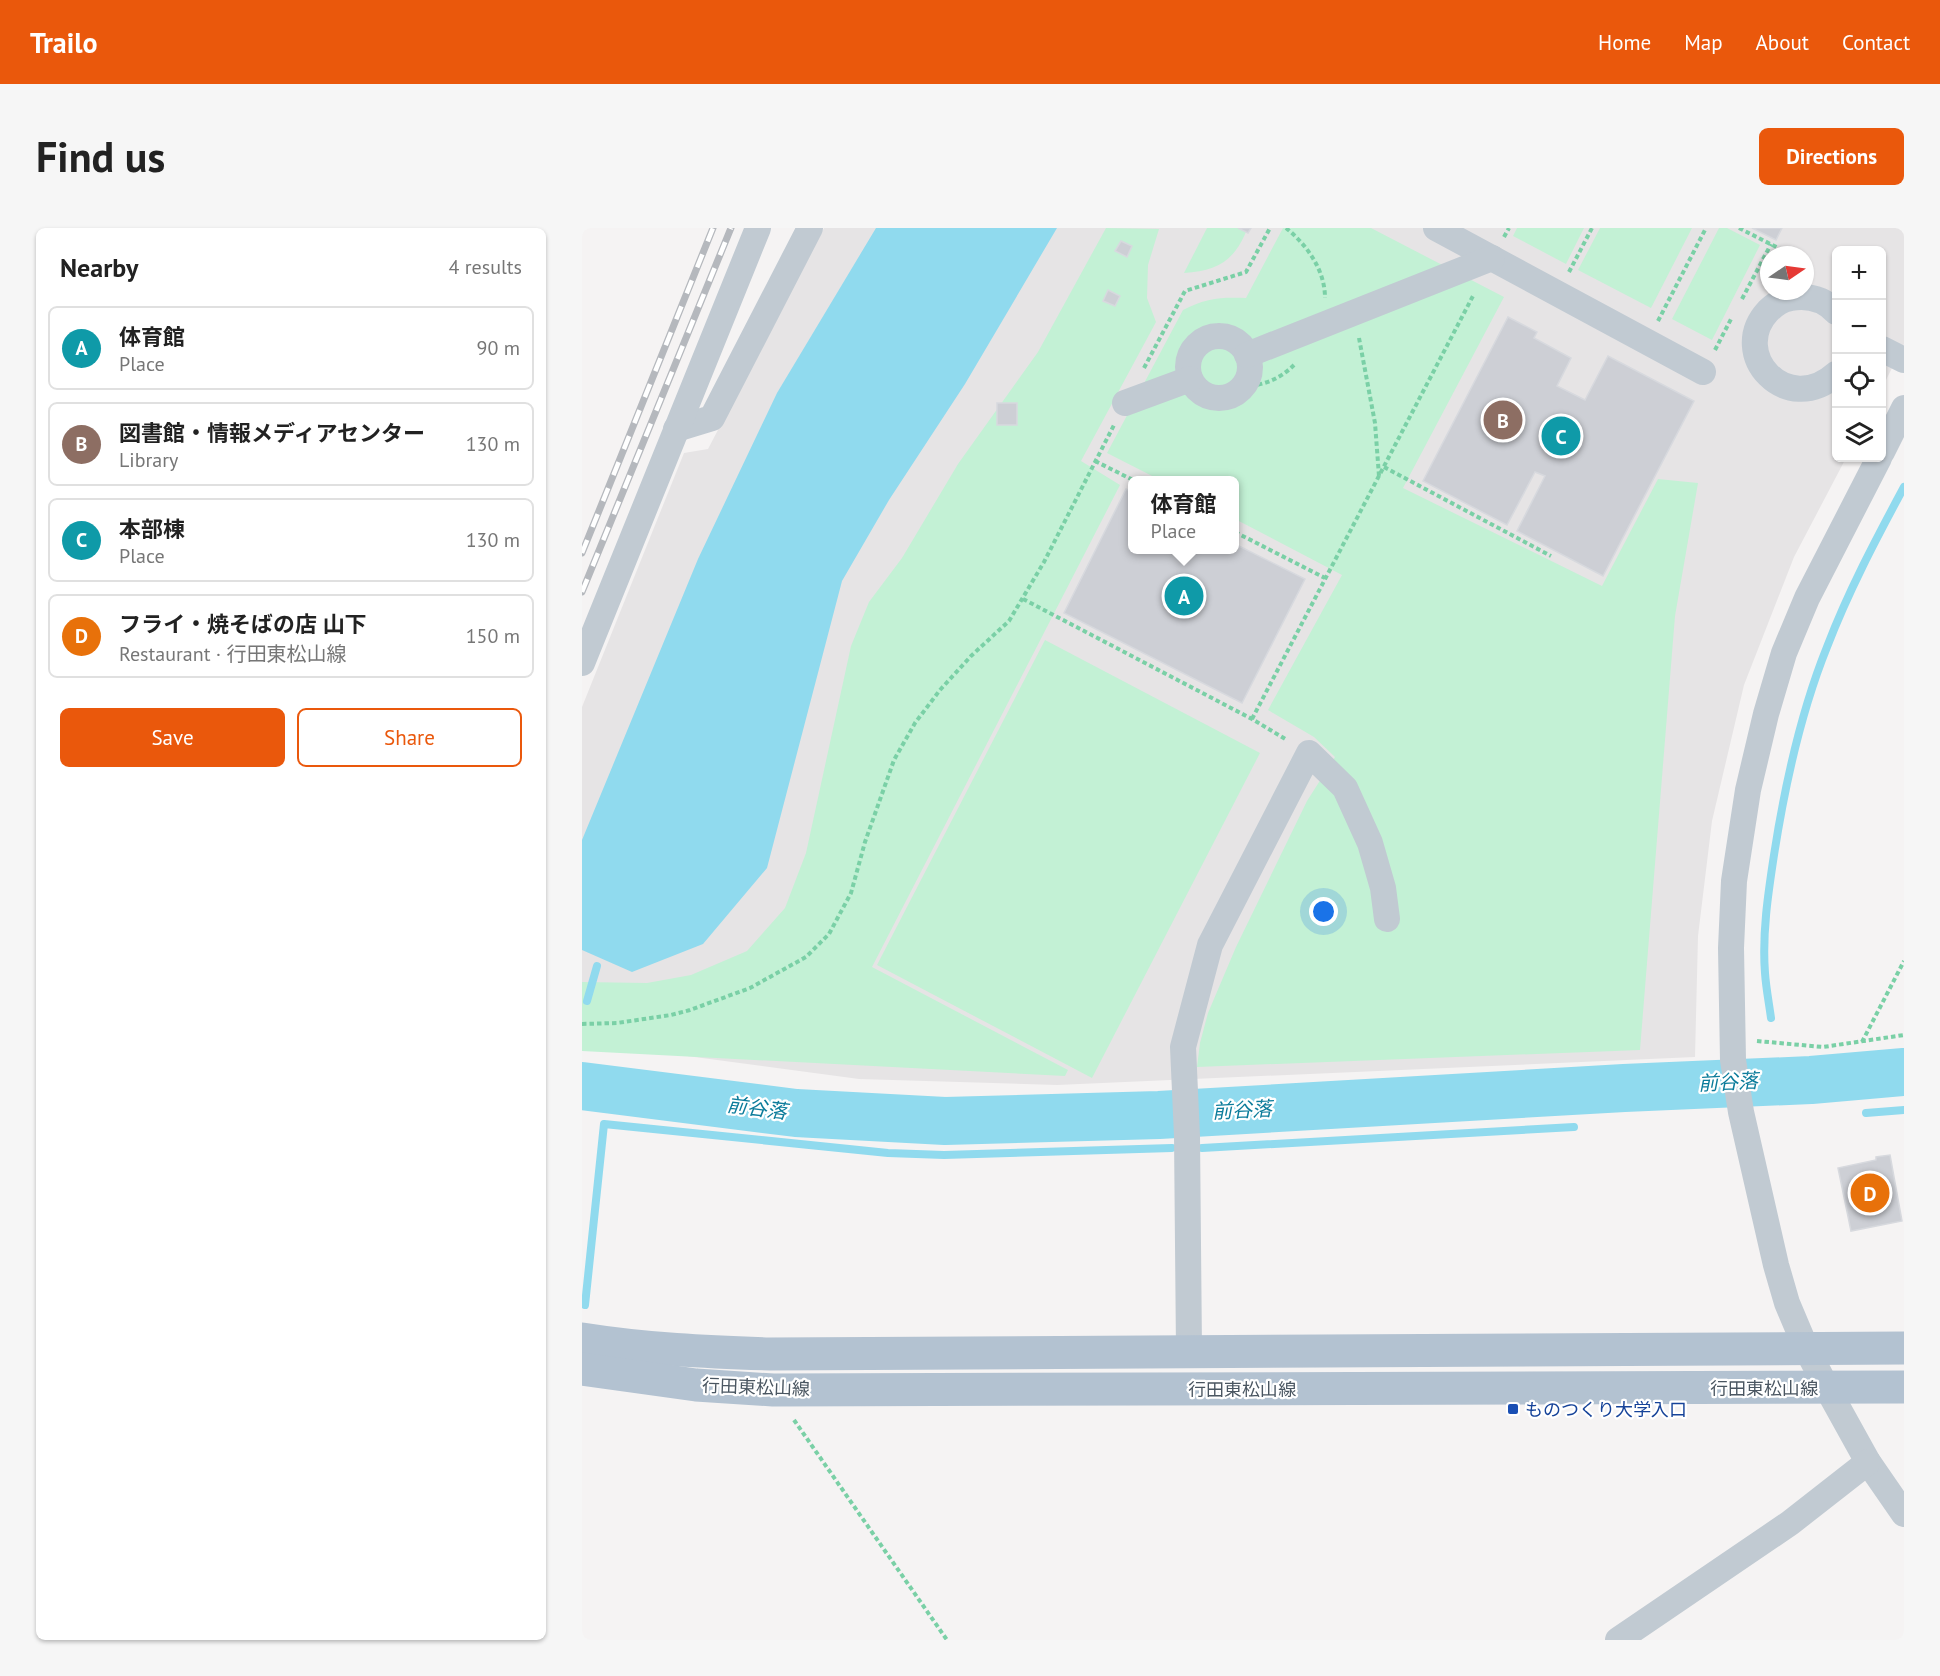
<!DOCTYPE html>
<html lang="en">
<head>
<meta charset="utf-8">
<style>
  body { margin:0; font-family:"PT Sans","Noto Sans JP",sans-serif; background:#f6f6f6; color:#222 }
  .controls { position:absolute; right:18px; top:18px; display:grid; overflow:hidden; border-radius:9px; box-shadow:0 2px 4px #0004 }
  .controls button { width:54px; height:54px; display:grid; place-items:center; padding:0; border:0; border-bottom:2px solid #e0e0e0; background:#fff; color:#222; font:30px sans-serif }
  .compass { position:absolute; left:1178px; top:18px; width:54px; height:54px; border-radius:50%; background:#fff; box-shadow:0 2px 4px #0004; rotate:77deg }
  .you { position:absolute; left:742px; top:684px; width:21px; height:21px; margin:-15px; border:4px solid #fff; border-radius:50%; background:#1a73e8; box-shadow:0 0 0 9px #1a73e833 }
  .badge { display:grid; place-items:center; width:39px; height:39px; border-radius:50%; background:#ea580c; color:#fff; font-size:20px; font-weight:700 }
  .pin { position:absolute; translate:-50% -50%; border:3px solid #fff; box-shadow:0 2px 6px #0006 }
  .popup { position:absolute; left:546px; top:248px; width:111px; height:78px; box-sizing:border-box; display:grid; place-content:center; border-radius:9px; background:#fff; filter:drop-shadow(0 2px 4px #0005); font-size:20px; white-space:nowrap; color:#767676 }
  .popup b { font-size:22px; color:#222 }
  .popup::after { content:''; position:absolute; left:50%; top:100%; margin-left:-12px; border:12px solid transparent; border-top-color:#fff }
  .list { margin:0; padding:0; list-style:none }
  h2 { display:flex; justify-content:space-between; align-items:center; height:78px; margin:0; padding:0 24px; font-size:26px }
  h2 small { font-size:20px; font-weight:400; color:#767676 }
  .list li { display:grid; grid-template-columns:39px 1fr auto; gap:18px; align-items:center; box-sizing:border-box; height:84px; margin:0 12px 12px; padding:0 12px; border:2px solid #e0e0e0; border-radius:9px }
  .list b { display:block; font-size:22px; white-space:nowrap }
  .list p { margin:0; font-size:20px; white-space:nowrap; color:#767676 }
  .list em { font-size:20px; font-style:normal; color:#767676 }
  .actions { display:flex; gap:12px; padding:18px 24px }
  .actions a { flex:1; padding:14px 0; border:2px solid #ea580c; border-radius:9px; text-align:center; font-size:21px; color:#ea580c }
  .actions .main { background:#ea580c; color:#fff }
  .icon { flex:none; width:33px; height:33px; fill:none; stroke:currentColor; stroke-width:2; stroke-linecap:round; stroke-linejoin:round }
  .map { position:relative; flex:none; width:1322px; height:1412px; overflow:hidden; border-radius:9px }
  header { display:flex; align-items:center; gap:36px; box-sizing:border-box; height:84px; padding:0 30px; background:#ea580c; color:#fff }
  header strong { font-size:28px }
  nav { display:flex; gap:33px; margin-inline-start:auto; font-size:21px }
  .intro { display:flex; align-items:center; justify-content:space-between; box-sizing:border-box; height:144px; padding:0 36px }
  h1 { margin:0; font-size:42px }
  .button { padding:15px 27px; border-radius:9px; background:#ea580c; color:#fff; font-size:21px; font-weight:700 }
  main { display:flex; gap:36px; padding:0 36px }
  aside { flex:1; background:#fff; border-radius:9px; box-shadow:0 2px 4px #0004 }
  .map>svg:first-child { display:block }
  .education { fill:#e6e4e5; fill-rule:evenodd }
  .green { fill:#c3f1d5 }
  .water { fill:#90daee }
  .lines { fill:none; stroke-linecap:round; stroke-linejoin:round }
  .stream { stroke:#90daee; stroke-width:8 }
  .river { stroke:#90daee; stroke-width:48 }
  .building { fill:#cdcfd5; stroke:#d7d9de; stroke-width:1.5 }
  .path { stroke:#7ad0a6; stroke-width:4; stroke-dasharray:4.5 3; stroke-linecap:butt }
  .minor { stroke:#c1cad2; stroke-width:26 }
  .major { stroke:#b3c2d1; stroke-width:33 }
  .rail-casing { stroke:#b5b8bd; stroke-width:7 }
  .rail { stroke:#fff; stroke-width:4.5; stroke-dasharray:14; stroke-linecap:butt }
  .transit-dot { fill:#1a4fb4; stroke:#fff; stroke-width:2 }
  .labels { text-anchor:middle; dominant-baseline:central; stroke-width:4.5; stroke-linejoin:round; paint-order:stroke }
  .street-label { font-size:18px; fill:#4a5661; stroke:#fff }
  .transit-label { font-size:18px; fill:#164399; stroke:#fff; text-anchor:start }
  .water-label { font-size:20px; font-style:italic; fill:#0c7c9b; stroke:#fff }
</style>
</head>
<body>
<header>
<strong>Trailo</strong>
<nav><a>Home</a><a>Map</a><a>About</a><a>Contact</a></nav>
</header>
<div class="intro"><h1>Find us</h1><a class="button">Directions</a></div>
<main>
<aside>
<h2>Nearby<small>4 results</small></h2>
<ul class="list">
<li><span class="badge" style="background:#0f9aa8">A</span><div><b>体育館</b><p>Place</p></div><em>90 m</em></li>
<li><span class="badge" style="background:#8d6e63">B</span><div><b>図書館・情報メディアセンター</b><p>Library</p></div><em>130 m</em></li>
<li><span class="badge" style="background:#0f9aa8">C</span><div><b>本部棟</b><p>Place</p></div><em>130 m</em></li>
<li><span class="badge" style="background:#e8710a">D</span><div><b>フライ・焼そばの店 山下</b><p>Restaurant · 行田東松山線</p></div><em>150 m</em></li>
</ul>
<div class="actions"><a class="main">Save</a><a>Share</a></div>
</aside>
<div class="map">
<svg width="1322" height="1412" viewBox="0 0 1322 1412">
  <rect width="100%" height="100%" fill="#f5f3f3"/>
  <path class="education" d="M242 0H1322V116L1300 160V22H1254V230H1264L1212 329 1162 457 1130 593 1116 708 1113 829 475 857 277 851 0 814V479L102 225 126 221ZM1187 27H1223V63H1187ZM551 252H653V322H551Z"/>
  <g class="green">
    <polygon points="524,0 577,1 566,37 565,70 574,94 499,233 538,257 290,739 486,842 483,848 0,823 0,754 65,755 109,747 165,723 203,680 224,625 269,418 287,374 320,330 376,236 456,124"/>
    <path d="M625 0H656L664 4C651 34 634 43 602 45Z"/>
    <path d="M701 0H789L922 69 821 260 1020 358 1076 251 1116 255 1093 388 1058 822 615 839 618 815 626 785 654 719 725 573 753 529 732 509 686 482 760 347 653 291V252H578L525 225 601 82C624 70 639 69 664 70Z"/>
    <polygon points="935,0 1002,0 984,36 931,8"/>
    <polygon points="1018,0 1110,0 1069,80 996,42"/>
    <polygon points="1137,0 1145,0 1178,17 1130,112 1090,91"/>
    <polygon points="463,412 678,525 510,850 295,737"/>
  </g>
  <polygon class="water" points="294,0 475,0 383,156 307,272 260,353 185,640 121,716 50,744 0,722 0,612 116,331 195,165"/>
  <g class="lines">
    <g class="stream">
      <polyline points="5,773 15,738"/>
      <path d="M1189 790C1187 775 1184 760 1183 745 1180 706 1186 666 1192 627 1203 556 1218 486 1245 419 1266 364 1294 311 1322 259"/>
      <polyline points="1198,837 1201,853"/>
      <polyline points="0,872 1,858"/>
      <polyline points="1284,885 1322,882"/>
      <polyline points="620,920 992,899"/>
      <polyline points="3,1077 22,896 306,925 362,927 590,920"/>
    </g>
    <polyline class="river" points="0,858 214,885 363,893 577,887 1042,860 1229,852 1322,844"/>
  </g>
  <g class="building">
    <polygon points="656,0 669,0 666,5"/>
    <polygon points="1170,0 1200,0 1194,12"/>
    <polygon points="539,13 550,18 545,29 533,23"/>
    <polygon points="526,62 538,68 533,78 521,73"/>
    <polygon points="926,89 955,104 952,110 989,130 975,158 1003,172 1026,128 1112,173 1021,348 935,303 963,248 953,244 925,297 841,253"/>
    <rect x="415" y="175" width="20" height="22"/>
    <polygon points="544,261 551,264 551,322 653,322 653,316 723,351 660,475 482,385"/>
    <polygon points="1308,927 1320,993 1269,1003 1256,940 1294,932 1294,929"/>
  </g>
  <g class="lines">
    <g class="path">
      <path d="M704 0C725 17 743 42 743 70"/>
      <polyline points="1157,0 1206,25"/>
      <polyline points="922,9 927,0"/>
      <polyline points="987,44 1010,0"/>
      <polyline points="1160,71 1189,16"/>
      <polyline points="1076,93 1124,0"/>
      <polyline points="777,110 793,195 797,248"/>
      <polyline points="1133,122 1149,91"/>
      <polyline points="562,140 603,63 664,44 688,0"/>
      <path d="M661 159C681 157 697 152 712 137"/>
      <polyline points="513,233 551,252"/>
      <polyline points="802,239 969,328"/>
      <polyline points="653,304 743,350"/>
      <polyline points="441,371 670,491 705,512"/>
      <polyline points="670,491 892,66"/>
      <polyline points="0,796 35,795 89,787 108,782 168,760 224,729 247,706 269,665 283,614 312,532 333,495 358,462 389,428 427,393 462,334 532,197"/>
      <polyline points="1175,813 1241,819 1322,807"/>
      <polyline points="1280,814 1322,733"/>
      <polyline points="212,1192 365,1412"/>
    </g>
    <g class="minor">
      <polyline points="854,0 1121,144"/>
      <path d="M1254 84C1242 71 1227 67 1209 70 1200 71 1192 77 1186 83 1146 126 1205 190 1254 146"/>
      <circle cx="637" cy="139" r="31"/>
      <polyline points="1300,121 1322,132"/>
      <polyline points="665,127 910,30"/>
      <polyline points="543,175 608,151"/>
      <polyline points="94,201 130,190 228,0"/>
      <polyline points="1300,224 1322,180"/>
      <polyline points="1297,230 1225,370 1202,425 1184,486 1166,562 1152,653 1149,720 1151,832 1159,884 1194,1037 1205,1075 1224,1120 1245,1160 1286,1234 1322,1286"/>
      <polyline points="0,435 176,0"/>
      <polyline points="607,1123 605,908 601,819 628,717 727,525 763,560 788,615 801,660 805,691"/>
      <polyline points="1036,1412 1208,1295 1286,1234"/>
    </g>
    <g class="major">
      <path d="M0 1111C63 1121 125 1124 188 1126L1322 1120"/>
      <polyline points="0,1141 114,1157 191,1162 1322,1159"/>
    </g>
    <g class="rail-casing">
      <g id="rail">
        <polyline points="0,325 131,0"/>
        <polyline points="0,364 149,0"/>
      </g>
    </g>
    <use href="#rail" class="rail"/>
  </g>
  <rect class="transit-dot" x="925" y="1175" width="12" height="12" rx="3"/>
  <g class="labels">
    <g class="street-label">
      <text transform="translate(174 1159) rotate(2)">行田東松山線</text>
      <text x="1182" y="1160">行田東松山線</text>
      <text x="660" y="1161">行田東松山線</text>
    </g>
    <g class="transit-label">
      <text x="943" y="1181">ものつくり大学入口</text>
    </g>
    <g class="water-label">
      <text transform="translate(1146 854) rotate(-3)">前谷落</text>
      <text transform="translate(175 880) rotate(7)">前谷落</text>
      <text transform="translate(660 882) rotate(-3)">前谷落</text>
    </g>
  </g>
</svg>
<div class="controls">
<button>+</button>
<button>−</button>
<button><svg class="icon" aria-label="locate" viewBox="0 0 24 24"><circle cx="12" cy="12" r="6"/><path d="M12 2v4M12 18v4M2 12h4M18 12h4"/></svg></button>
<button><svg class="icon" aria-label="layers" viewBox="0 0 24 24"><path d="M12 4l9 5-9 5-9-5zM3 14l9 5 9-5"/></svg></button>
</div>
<svg class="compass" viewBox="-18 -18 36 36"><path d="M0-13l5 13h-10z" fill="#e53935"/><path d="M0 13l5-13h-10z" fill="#767676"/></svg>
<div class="you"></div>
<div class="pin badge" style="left:602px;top:368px;background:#0f9aa8">A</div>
<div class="popup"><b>体育館</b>Place</div>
<div class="pin badge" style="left:921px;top:192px;background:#8d6e63">B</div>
<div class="pin badge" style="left:979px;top:208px;background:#0f9aa8">C</div>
<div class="pin badge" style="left:1288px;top:965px;background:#e8710a">D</div>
</div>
</main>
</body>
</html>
